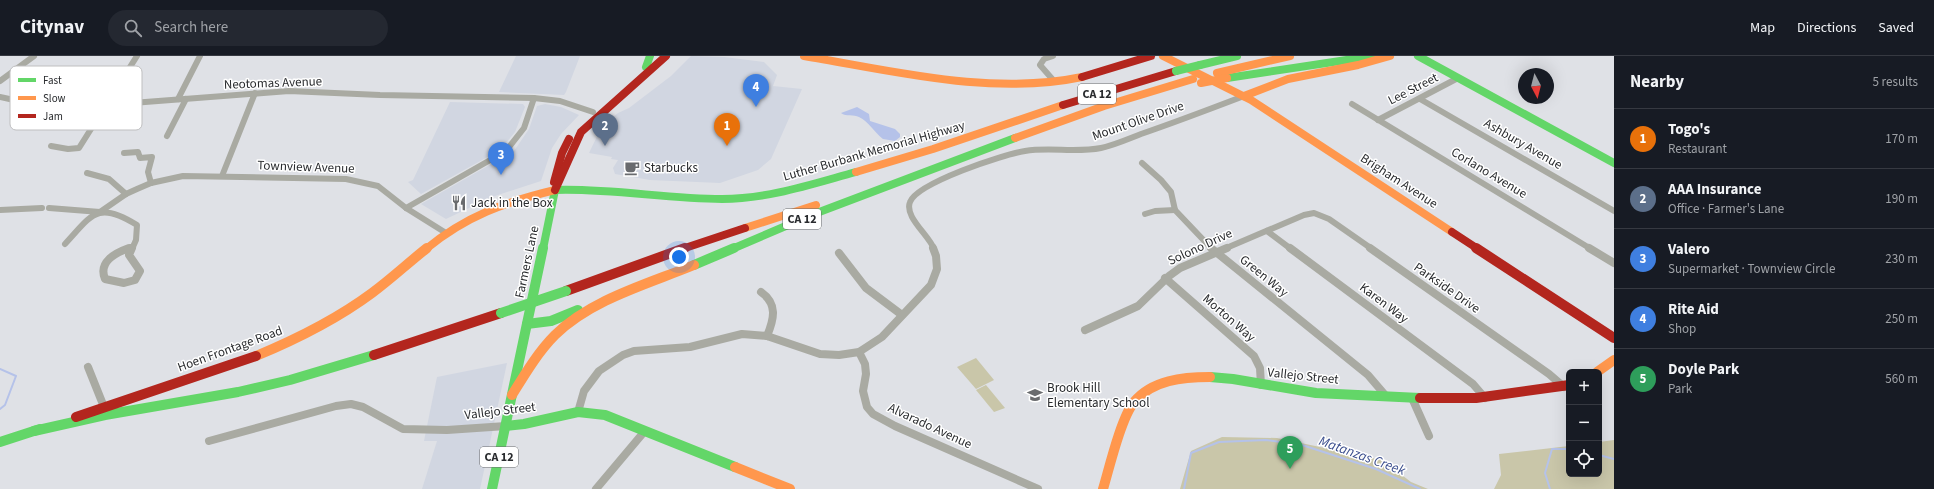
<!DOCTYPE html>
<html lang="en">
<head>
<meta charset="utf-8">
<style>
  body { margin:0; font-family:"Source Sans 3",sans-serif; background:#242831; color:#f1f3f6 }
  .controls { position:absolute; right:12px; bottom:12px; display:grid; overflow:hidden; border-radius:6px; box-shadow:0 4px 16px #0002 }
  .controls button { width:36px; height:36px; display:grid; place-items:center; padding:0; border:0; border-bottom:1px solid #363941; background:#171b24; color:#f1f3f6; font:20px sans-serif }
  .compass { position:absolute; left:1518px; top:12px; width:36px; height:36px; border-radius:50%; background:#171b24; box-shadow:0 4px 16px #0002; rotate:173deg }
  .you { position:absolute; left:679px; top:201px; width:14px; height:14px; margin:-10px; border:3px solid #fff; border-radius:50%; background:#1a73e8; box-shadow:0 0 0 6px #1a73e833 }
  .badge { display:grid; place-items:center; width:26px; height:26px; border-radius:50%; background:#696b6e; color:#fff; font-size:13px; font-weight:700 }
  .pin { position:absolute; translate:-50% -33px; filter:drop-shadow(0 1px 2px #0008) }
  .pin::after { content:''; position:absolute; top:21px; width:14px; height:12px; background:inherit; clip-path:polygon(0 0,100% 0,50% 100%) }
  .list { margin:0; padding:0; list-style:none }
  h2 { display:flex; justify-content:space-between; align-items:center; height:52px; margin:0; padding:0 16px; font-size:17px }
  h2 small { font-size:13px; font-weight:400; color:#9ea1a6 }
  .list li { display:grid; grid-template-columns:26px 1fr auto; gap:12px; align-items:center; box-sizing:border-box; height:60px; padding:0 16px; border-top:1px solid #363941 }
  .list b { display:block; font-size:15px; white-space:nowrap }
  .list p { margin:0; font-size:13px; white-space:nowrap; color:#9ea1a6 }
  .list em { font-size:13px; font-style:normal; color:#9ea1a6 }
  .icon { flex:none; width:22px; height:22px; fill:none; stroke:currentColor; stroke-width:2; stroke-linecap:round; stroke-linejoin:round }
  .map { position:relative; flex:none; width:1614px; height:433px; overflow:hidden }
  header { display:flex; align-items:center; gap:24px; box-sizing:border-box; height:56px; padding:0 20px; background:#171b24; border-bottom:1px solid #363941 }
  header strong { font-size:19px }
  nav { display:flex; gap:22px; margin-inline-start:auto; font-size:14px }
  .search { width:280px; height:36px; background:#242831; display:flex; align-items:center; gap:10px; box-sizing:border-box; padding:0 14px; border-radius:22px; color:#9ea1a6; font-size:15px }
  main { display:flex }
  aside { flex:1; background:#171b24 }
  .map>svg:first-child { display:block }
  .built { fill:#d1d6e1 }
  .green { fill:#c9c6a9 }
  .water { fill:#b5c2e9 }
  .lines { fill:none; stroke-linecap:round; stroke-linejoin:round }
  .stream { stroke:#b5c2e9; stroke-width:2 }
  .street-far1 { stroke:#a9aaa2; stroke-width:6 }
  .street { stroke:#a9aaa2; stroke-width:8 }
  .fast-far1 { stroke:#63d668; stroke-width:8 }
  .fast { stroke:#63d668; stroke-width:10 }
  .slow-far1 { stroke:#ff974d; stroke-width:8 }
  .slow { stroke:#ff974d; stroke-width:10 }
  .jam-far1 { stroke:#b3261e; stroke-width:8 }
  .jam { stroke:#b3261e; stroke-width:10 }
  .fast-bridge-far1 { stroke:#63d668; stroke-width:8 }
  .fast-bridge { stroke:#63d668; stroke-width:10 }
  .slow-bridge { stroke:#ff974d; stroke-width:8 }
  .labels { text-anchor:middle; dominant-baseline:central; stroke-width:3; stroke-linejoin:round; paint-order:stroke }
  .shield { fill:#fff; stroke:#696b6d; stroke-width:1 }
  .shield-label { font-size:12px; font-weight:bold; fill:#292b2e }
  .street-label { font-size:13px; fill:#292b2e; stroke:#fff }
  .poi-label { font-size:13px; fill:#292b2e; stroke:#fff; text-anchor:start }
  .water-label { font-size:14px; font-style:italic; fill:#3a4d8d; stroke:#fff }
  .key { fill:#fff; stroke:#bfbfc0; stroke-width:1 }
  .key-label { font-size:11px; fill:#292b2e }
</style>
</head>
<body>
<header>
<strong>Citynav</strong>
<div class="search"><svg class="icon" aria-label="search" viewBox="0 0 24 24"><circle cx="10" cy="10" r="6"/><path d="M15 15l6 6"/></svg>Search here</div>
<nav><a>Map</a><a>Directions</a><a>Saved</a></nav>
</header>
<main>
<div class="map">
<svg width="1614" height="433" viewBox="0 0 1614 433">
  <rect width="100%" height="100%" fill="#dfe1e6"/>
  <g class="built">
    <polygon points="516,0 580,0 566,36 564,39 499,36"/>
    <polygon points="691,0 724,1 764,6 777,19 773,30 802,33 771,103 758,114 720,127 650,124 615,118 613,112 618,104 611,103 612,101 589,97 602,70 618,57 629,52 671,20"/>
    <polygon points="450,46 523,48 525,51 515,76 500,94 421,138 408,126 413,124"/>
    <polygon points="545,48 561,51 579,59 561,78 552,92 541,125 492,141 446,163 421,148 514,95 529,73 537,50"/>
    <polygon points="507,307 480,433 422,433 437,385 424,385 437,321"/>
  </g>
  <g class="green">
    <polygon points="976,302 994,324 976,333 957,311"/>
    <polygon points="986,329 1005,352 994,356 976,334"/>
    <polygon points="1222,381 1277,382 1382,404 1411,426 1428,433 1180,433 1191,395"/>
    <polygon points="1614,384 1614,433 1494,433 1501,419 1499,398 1569,390 1569,418 1599,418 1599,386"/>
  </g>
  <path class="water" d="M857 51 869 58 870 65 895 73 900 78V81L895 85 883 83C874 76 869 66 859 61 854 58 846 61 841 57Z"/>
  <g class="lines">
    <g class="stream">
      <polyline points="0,313 16,320 5,349 0,353"/>
      <polyline points="1599,399 1614,403"/>
      <polyline points="1184,433 1191,397 1219,386 1266,384 1302,389 1376,413 1420,433"/>
      <polyline points="1550,433 1545,417 1552,393 1569,393"/>
    </g>
    <g class="street-far1">
      <polyline points="1053,0 1044,3 1040,9 1054,25"/>
      <polyline points="0,25 34,0"/>
      <polyline points="0,41 14,44 106,49 289,35 380,39 534,42 560,45 593,56"/>
      <polyline points="178,43 200,0"/>
      <polyline points="1420,43 1614,155"/>
      <polyline points="1352,48 1591,193"/>
      <polyline points="1378,64 1458,22"/>
      <polyline points="167,80 186,43"/>
      <polyline points="51,90 68,93 79,92 137,0"/>
      <polyline points="124,97 138,96 140,102 152,101 148,116 151,127"/>
      <polyline points="1142,107 1161,124 1171,136 1175,154 1212,193"/>
      <polyline points="87,117 109,123 126,138"/>
      <polyline points="222,120 255,37"/>
      <polyline points="49,152 100,156 126,138 137,133 151,127 183,120 346,123 378,130 406,152 446,177"/>
      <polyline points="406,152 506,95 524,72 534,42"/>
      <polyline points="0,154 42,152"/>
      <polyline points="1145,158 1155,155 1175,154"/>
      <polyline points="1267,175 1291,193"/>
      <path d="M65 188C92 159 97 144 137 169L136 184 132 193"/>
      <polyline points="126,193 132,191"/>
      <path d="M934 193C929 179 904 161 910 146 917 127 1004 98 1025 95 1050 91 1076 97 1101 92 1115 89 1128 83 1141 78 1176 66 1210 53 1244 40"/>
      <polyline points="1224,193 1304,159 1314,157 1329,163 1372,193"/>
    </g>
    <g class="street">
      <path d="M129 192C115 197 98 206 105 223L124 227 135 224 140 215 129 199 132 192"/>
      <polyline points="1211,192 1368,319 1386,340"/>
      <polyline points="1290,192 1473,328 1485,342"/>
      <polyline points="1370,192 1549,318 1564,331"/>
      <polyline points="1589,192 1614,207"/>
      <polyline points="839,197 866,232 902,259"/>
      <polyline points="1165,222 1254,300 1260,312 1261,329"/>
      <path d="M761 236C778 248 774 263 767 280"/>
      <polyline points="1085,274 1138,250 1169,220 1180,212 1227,192"/>
      <polyline points="859,296 865,308 866,318 863,335 867,351 873,358 895,370 1038,433"/>
      <polyline points="88,311 104,351"/>
      <polyline points="1412,342 1429,380"/>
      <polyline points="578,356 584,335 599,315 623,299 634,295 690,291 742,278 767,280 820,298 839,299 859,296 882,281 931,229 937,213 936,200 933,192"/>
      <polyline points="209,385 336,350 351,348 363,351 403,373 447,374 506,370"/>
      <polyline points="596,433 644,376"/>
    </g>
    <g class="fast-far1">
      <polyline points="1418,0 1614,107"/>
      <polyline points="1200,9 1237,0"/>
      <polyline points="646,11 650,0"/>
      <polyline points="1227,22 1373,0"/>
      <path d="M555 134C611 132 666 143 722 143 768 143 812 128 856 116"/>
      <polyline points="543,193 555,134"/>
      <polyline points="732,193 814,158 1015,82"/>
    </g>
    <g class="fast">
      <polyline points="694,209 734,192"/>
      <polyline points="527,268 551,265 578,254"/>
      <polyline points="1210,321 1233,323 1316,337 1420,342"/>
      <polyline points="506,370 524,368 578,356 605,359 735,411"/>
      <polyline points="34,375 105,359 238,336 290,324 374,299"/>
      <polyline points="0,386 40,373"/>
      <polyline points="492,433 543,192"/>
    </g>
    <g class="slow-far1">
      <path d="M804 0C894 15 992 40 1082 21"/>
      <polyline points="1163,0 1251,44 1452,176"/>
      <polyline points="1217,17 1290,0"/>
      <polyline points="1244,40 1288,23 1358,9 1390,0"/>
      <polyline points="1015,82 1104,50 1193,23"/>
      <polyline points="856,116 933,93 1063,49"/>
      <polyline points="745,172 816,149"/>
      <path d="M426 193C466 160 505 146 555 134"/>
    </g>
    <g class="slow">
      <path d="M256 300C297 283 337 263 372 237 391 223 408 207 427 192"/>
      <polyline points="1597,316 1614,304"/>
      <path d="M512 339C525 318 538 296 555 279 592 243 648 228 694 209"/>
      <polyline points="735,411 790,433"/>
      <path d="M1103 433C1109 413 1121 362 1134 346 1152 324 1183 321 1210 321"/>
    </g>
    <g class="jam-far1">
      <polyline points="1082,21 1151,0"/>
      <polyline points="1063,49 1176,15"/>
      <polyline points="554,126 562,97 569,83"/>
      <polyline points="555,134 581,76 666,0"/>
      <polyline points="1452,176 1478,193"/>
      <polyline points="682,193 745,172"/>
    </g>
    <g class="jam">
      <polyline points="1476,192 1614,282"/>
      <polyline points="566,235 685,192"/>
      <polyline points="374,299 501,257"/>
      <polyline points="1420,342 1476,342 1569,329"/>
      <polyline points="76,361 256,300"/>
    </g>
    <polyline class="fast-bridge-far1" points="1176,15 1200,9"/>
    <polyline class="fast-bridge" points="501,257 566,235"/>
    <polyline class="slow-bridge" points="1201,27 1227,22"/>
  </g>
  <defs>
    <g id="cafe-bare" transform="scale(1.2)"><path d="M-5.5-4.5H6V0H3Q3 3.5 0 3.5H-2.5Q-5.5 3.5-5.5 0ZM3-3.2v2h1.7v-2ZM-6 4.5H4V6H-6Z" fill="#696b6e" stroke="#fff" stroke-width="2.5" paint-order="stroke"/></g>
    <g id="restaurant-bare" transform="scale(1.2)"><path d="M-5-6h1v4h1v-4h1v4h1v-4h1v5L-1.5 .5V6h-2V.5L-5-1ZM5-6V6H3V1.5H1.5Q1.5-4 5-6Z" fill="#696b6e" stroke="#fff" stroke-width="2.5" paint-order="stroke"/></g>
    <g id="school-bare" transform="scale(1.2)"><path d="M0-5L7-2L0 1L-7-2ZM-4 1L0 2.5L4 1V4Q0 6-4 4Z" fill="#696b6e" stroke="#fff" stroke-width="2.5" paint-order="stroke"/></g>
  </defs>
  <g fill-rule="evenodd">
    <use href="#cafe-bare" x="632" y="112"/>
    <use href="#restaurant-bare" x="459" y="147"/>
    <use href="#school-bare" x="1035" y="339"/>
  </g>
  <g class="labels">
    <g class="shield">
      <rect x="1078" y="28" width="38" height="20" rx="3"/>
      <rect x="783" y="153" width="38" height="20" rx="3"/>
      <rect x="480" y="391" width="38" height="20" rx="3"/>
    </g>
    <g class="shield-label">
      <text x="1097" y="38">CA 12</text>
      <text x="802" y="163">CA 12</text>
      <text x="499" y="401">CA 12</text>
    </g>
    <g class="street-label">
      <text transform="translate(273 27) rotate(-2)">Neotomas Avenue</text>
      <text transform="translate(1413 33) rotate(-27)">Lee Street</text>
      <text transform="translate(1138 65) rotate(-19)">Mount Olive Drive</text>
      <text transform="translate(1523 88) rotate(30)">Ashbury Avenue</text>
      <text transform="translate(874 95) rotate(-16)">Luther Burbank Memorial Highway</text>
      <text transform="translate(306 111) rotate(2)">Townview Avenue</text>
      <text transform="translate(1489 117) rotate(31)">Corlano Avenue</text>
      <text transform="translate(1399 125) rotate(33)">Brigham Avenue</text>
      <text transform="translate(1200 191) rotate(-25)">Solono Drive</text>
      <text transform="translate(527 206) rotate(-78)">Farmers Lane</text>
      <text transform="translate(1264 220) rotate(39)">Green Way</text>
      <text transform="translate(1447 232) rotate(35)">Parkside Drive</text>
      <text transform="translate(1384 247) rotate(37)">Karen Way</text>
      <text transform="translate(1229 262) rotate(41)">Morton Way</text>
      <text transform="translate(230 293) rotate(-20)">Hoen Frontage Road</text>
      <text transform="translate(1303 320) rotate(6)">Vallejo Street</text>
      <text transform="translate(500 355) rotate(-7)">Vallejo Street</text>
      <text transform="translate(930 370) rotate(25)">Alvarado Avenue</text>
    </g>
    <g class="poi-label">
      <text x="644" y="112">Starbucks</text>
      <text x="471" y="147">Jack in the Box</text>
      <text x="1047" y="332">Brook Hill<tspan x="1047" dy="15">Elementary School</tspan></text>
    </g>
    <g class="water-label">
      <text transform="translate(1362 400) rotate(20)">Matanzas Creek</text>
    </g>
  </g>
  <rect x="10" y="10" width="132" height="64" rx="6" class="key"/>
  <rect x="18" y="22" width="18" height="4" fill="#63d668"/>
  <rect x="18" y="40" width="18" height="4" fill="#ff974d"/>
  <rect x="18" y="58" width="18" height="4" fill="#b3261e"/>
  <g class="key-label">
    <text x="43" y="28">Fast</text>
    <text x="43" y="46">Slow</text>
    <text x="43" y="64">Jam</text>
  </g>
</svg>
<div class="controls">
<button>+</button>
<button>−</button>
<button><svg class="icon" aria-label="locate" viewBox="0 0 24 24"><circle cx="12" cy="12" r="6"/><path d="M12 2v4M12 18v4M2 12h4M18 12h4"/></svg></button>
</div>
<svg class="compass" viewBox="-18 -18 36 36"><path d="M0-13l5 13h-10z" fill="#e53935"/><path d="M0 13l5-13h-10z" fill="#9ea1a6"/></svg>
<div class="you"></div>
<div class="pin badge" style="left:727px;top:90px;background:#e8710a">1</div>
<div class="pin badge" style="left:605px;top:90px;background:#5c6f8a">2</div>
<div class="pin badge" style="left:501px;top:119px;background:#3f7fe0">3</div>
<div class="pin badge" style="left:756px;top:51px;background:#3f7fe0">4</div>
<div class="pin badge" style="left:1290px;top:413px;background:#2e9e5b">5</div>
</div>
<aside>
<h2>Nearby<small>5 results</small></h2>
<ul class="list">
<li><span class="badge" style="background:#e8710a">1</span><div><b>Togo's</b><p>Restaurant</p></div><em>170 m</em></li>
<li><span class="badge" style="background:#5c6f8a">2</span><div><b>AAA Insurance</b><p>Office · Farmer's Lane</p></div><em>190 m</em></li>
<li><span class="badge" style="background:#3f7fe0">3</span><div><b>Valero</b><p>Supermarket · Townview Circle</p></div><em>230 m</em></li>
<li><span class="badge" style="background:#3f7fe0">4</span><div><b>Rite Aid</b><p>Shop</p></div><em>250 m</em></li>
<li><span class="badge" style="background:#2e9e5b">5</span><div><b>Doyle Park</b><p>Park</p></div><em>560 m</em></li>
</ul>
</aside>
</main>
</body>
</html>
